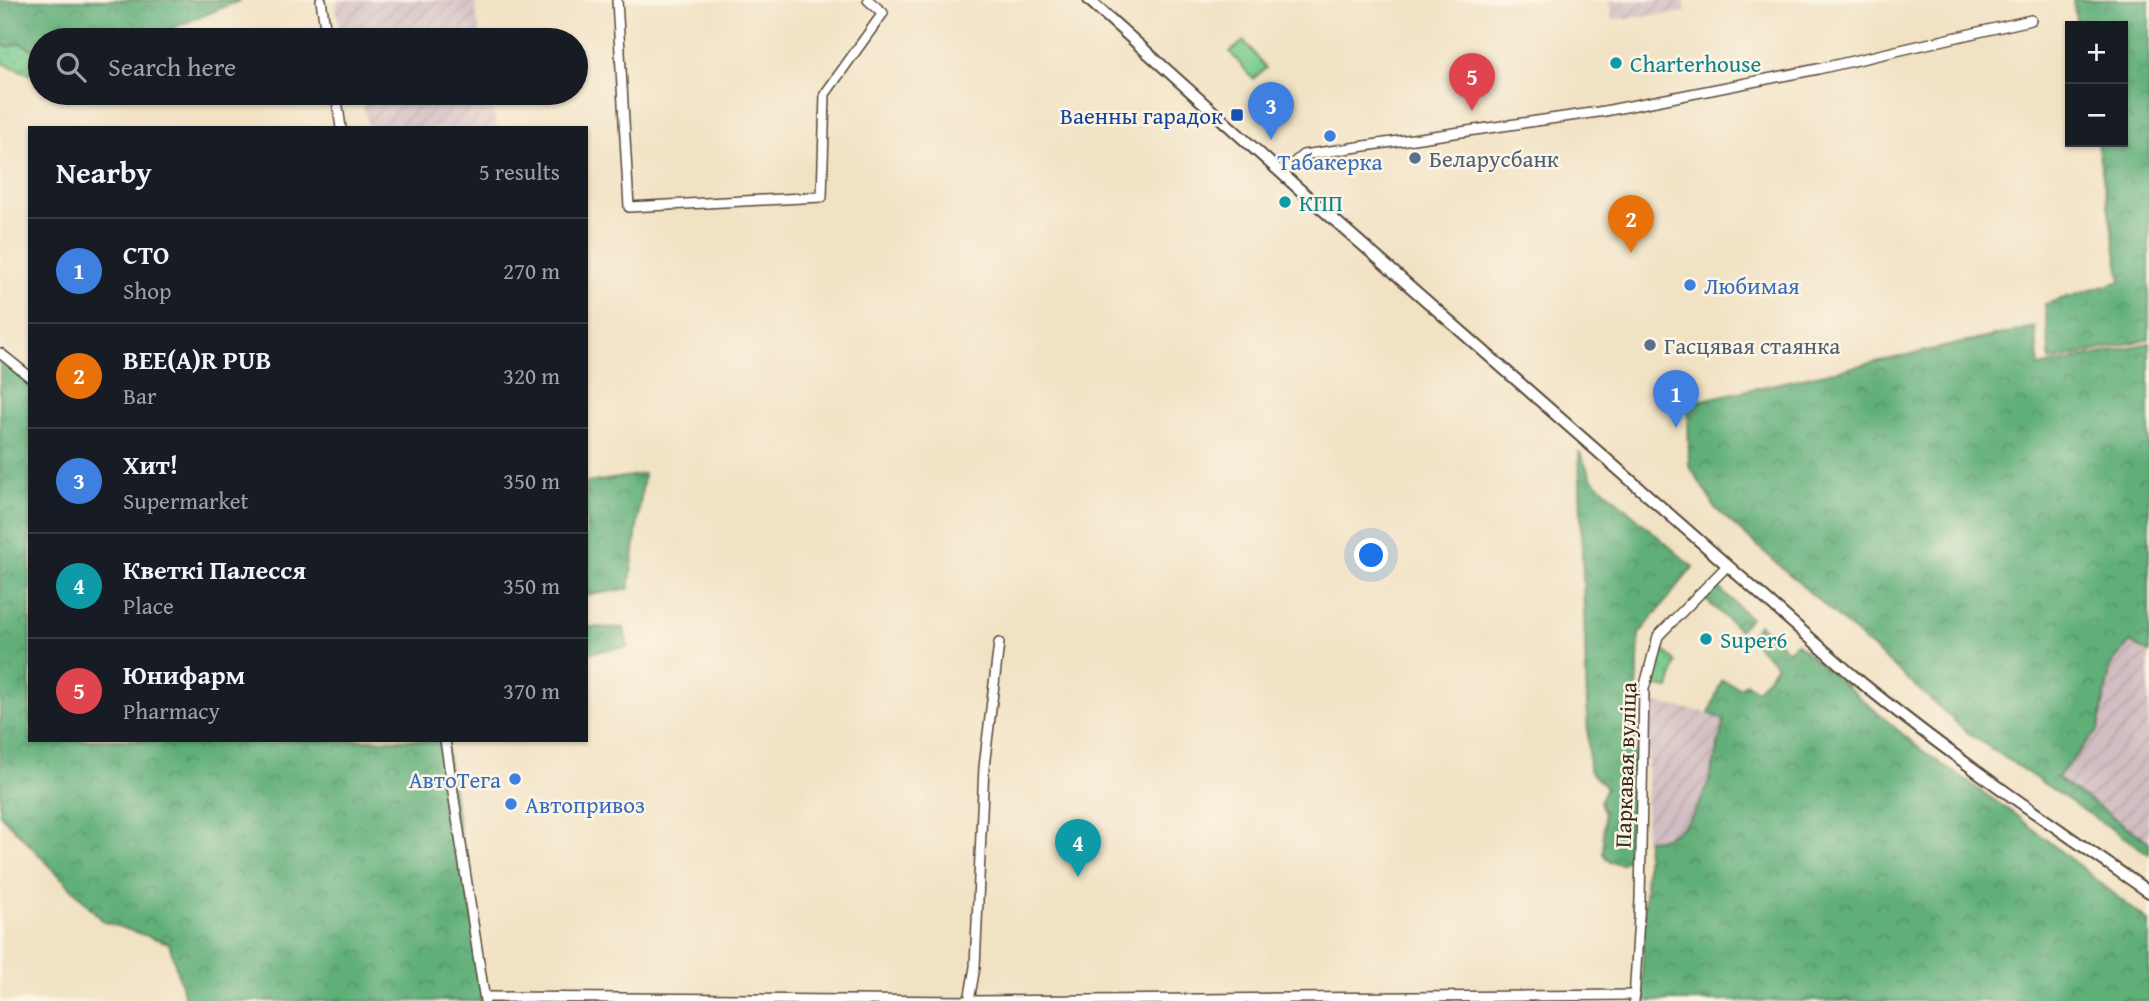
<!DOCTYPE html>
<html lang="en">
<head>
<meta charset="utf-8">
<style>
  body { margin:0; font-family:"Gentium Book Plus",serif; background:#242831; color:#f1f3f6 }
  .controls { position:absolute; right:21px; top:21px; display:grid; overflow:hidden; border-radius:0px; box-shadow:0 2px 5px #0004 }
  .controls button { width:63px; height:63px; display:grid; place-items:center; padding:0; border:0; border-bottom:2px solid #363941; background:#171b24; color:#f1f3f6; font:35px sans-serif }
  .you { position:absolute; left:1372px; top:556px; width:24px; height:24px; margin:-18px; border:5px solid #fff; border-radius:50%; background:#1a73e8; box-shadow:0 0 0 10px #1a73e833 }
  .badge { display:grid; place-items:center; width:46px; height:46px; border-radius:50%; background:#d690ce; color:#fff; font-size:23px; font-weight:700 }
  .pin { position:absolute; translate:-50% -58px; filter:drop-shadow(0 2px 4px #0008) }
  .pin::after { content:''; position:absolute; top:37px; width:24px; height:21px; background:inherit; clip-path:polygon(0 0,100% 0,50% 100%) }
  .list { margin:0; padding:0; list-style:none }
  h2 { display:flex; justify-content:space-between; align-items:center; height:91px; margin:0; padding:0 28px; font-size:30px }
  h2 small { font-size:23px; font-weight:400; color:#9ea1a6 }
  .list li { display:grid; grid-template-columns:46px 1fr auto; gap:21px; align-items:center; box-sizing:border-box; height:105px; padding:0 28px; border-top:2px solid #363941 }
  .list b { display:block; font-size:26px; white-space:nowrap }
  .list p { margin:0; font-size:23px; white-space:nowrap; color:#9ea1a6 }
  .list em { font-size:23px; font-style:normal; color:#9ea1a6 }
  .icon { flex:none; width:38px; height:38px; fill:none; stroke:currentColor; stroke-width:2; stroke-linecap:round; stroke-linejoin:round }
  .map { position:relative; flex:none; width:2149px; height:1001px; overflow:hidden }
  .search { position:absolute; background:#171b24; box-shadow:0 2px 5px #0004; left:28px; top:28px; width:560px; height:77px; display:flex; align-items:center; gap:18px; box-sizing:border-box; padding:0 24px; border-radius:38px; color:#9ea1a6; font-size:26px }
  .panel { position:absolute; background:#171b24; box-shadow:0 2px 5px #0004; left:28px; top:126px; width:560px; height:616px; border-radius:0px }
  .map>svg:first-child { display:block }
  .industrial { fill:url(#industrial-furrows) }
  .grass { fill:url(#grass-dots); stroke:#597a56; stroke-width:2 }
  .forest { fill:url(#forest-crowns); stroke:#4e6c4c; stroke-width:2 }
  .pitch { fill:#77cb8e; stroke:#597a56; stroke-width:2 }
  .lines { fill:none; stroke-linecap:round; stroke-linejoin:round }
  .minor-casing { stroke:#564637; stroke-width:12 }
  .major-casing { stroke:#564637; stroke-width:14 }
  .minor { stroke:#fff; stroke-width:9 }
  .major { stroke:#fff; stroke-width:10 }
  .culture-dot { fill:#0f9aa8; stroke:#fcf5e5; stroke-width:2.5 }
  .transit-dot { fill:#1a4fb4; stroke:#fcf5e5; stroke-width:2.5 }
  .shop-dot { fill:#3f7fe0; stroke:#fcf5e5; stroke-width:2.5 }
  .service-dot { fill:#5c6f8a; stroke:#fcf5e5; stroke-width:2.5 }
  .labels { text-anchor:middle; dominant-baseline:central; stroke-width:5; stroke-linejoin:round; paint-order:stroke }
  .culture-label { font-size:23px; fill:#0d838f; stroke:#fcf5e5; text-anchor:start }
  .transit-label { font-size:23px; fill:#164399; stroke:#fcf5e5; text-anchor:end }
  .service-label { font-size:23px; fill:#4e5e75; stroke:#fcf5e5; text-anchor:start }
  .shop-label { font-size:23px; fill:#366cbe; stroke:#fcf5e5; text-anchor:start }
  .street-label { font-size:23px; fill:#3b2a1e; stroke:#fcf5e5 }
</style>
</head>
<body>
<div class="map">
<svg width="2149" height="1001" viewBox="0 0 2149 1001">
  <defs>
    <pattern id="industrial-furrows" width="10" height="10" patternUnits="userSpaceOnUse" patternTransform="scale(1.75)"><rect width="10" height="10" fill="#d2bec2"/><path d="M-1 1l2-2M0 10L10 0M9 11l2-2" fill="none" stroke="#b5a3a6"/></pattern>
    <pattern id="grass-dots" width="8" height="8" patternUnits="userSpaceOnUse" patternTransform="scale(1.75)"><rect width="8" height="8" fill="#77cb8e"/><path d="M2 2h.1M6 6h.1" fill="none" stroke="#68ae7a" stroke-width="1.8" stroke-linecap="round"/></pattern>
    <pattern id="forest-crowns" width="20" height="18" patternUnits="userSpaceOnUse" patternTransform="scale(1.75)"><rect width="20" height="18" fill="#61af79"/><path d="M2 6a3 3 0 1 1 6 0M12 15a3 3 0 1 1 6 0" fill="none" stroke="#518f63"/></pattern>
  </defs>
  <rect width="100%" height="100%" fill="#fcf5e5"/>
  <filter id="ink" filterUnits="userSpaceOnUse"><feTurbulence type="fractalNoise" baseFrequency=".0143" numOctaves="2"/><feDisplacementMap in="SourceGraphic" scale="14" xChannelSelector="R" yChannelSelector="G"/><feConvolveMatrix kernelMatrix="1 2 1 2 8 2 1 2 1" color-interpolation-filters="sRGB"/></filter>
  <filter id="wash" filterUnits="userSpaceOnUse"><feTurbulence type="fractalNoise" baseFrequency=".00686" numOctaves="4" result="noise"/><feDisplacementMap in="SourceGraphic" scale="28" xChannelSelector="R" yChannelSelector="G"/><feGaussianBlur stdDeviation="1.57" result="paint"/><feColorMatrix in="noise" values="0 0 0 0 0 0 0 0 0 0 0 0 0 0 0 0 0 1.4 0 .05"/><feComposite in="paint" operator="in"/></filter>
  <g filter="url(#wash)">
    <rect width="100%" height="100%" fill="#f1e2c4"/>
    <g class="industrial">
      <polygon points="339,0 474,0 481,40 341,40 336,6"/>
      <polygon points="1609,0 1683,0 1685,12 1612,20"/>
      <polygon points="360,93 490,93 496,128 369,128"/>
      <polygon points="2131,642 2149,653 2149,842 2056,779 2098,730 2111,665"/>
      <polygon points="1650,702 1709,713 1724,720 1703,798 1680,832 1663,840 1645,839"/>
    </g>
    <g class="grass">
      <polygon points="18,42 40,53 40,78 0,62 0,43 10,47"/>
      <polygon points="1659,646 1676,662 1669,689 1651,686 1650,682"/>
    </g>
    <g class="forest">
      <polygon points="0,0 241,0 144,40 40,40 40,53 18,42 10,47 0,43"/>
      <polygon points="2073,0 2149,0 2149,339 2050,361 2045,304 2121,281 2097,142 2123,142 2123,26 2077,26"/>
      <polygon points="2035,327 2039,367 2149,343 2149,653 2130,642 2111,665 2098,730 2056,778 2149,842 2149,854 1968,733 1716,509 1689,465 1688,403"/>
      <polygon points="0,353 30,377 30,740 445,740 485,997 630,1001 186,1001 169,943 104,922 0,814"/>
      <polygon points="1579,451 1592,479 1693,567 1639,634 1632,855 1621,864 1610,862 1603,854 1604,814 1600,801 1606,788 1589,770"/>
      <polygon points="644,474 629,589 586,595 586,483"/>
      <polygon points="1718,587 1750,618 1739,630 1705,599"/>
      <path d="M1759 624 1788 651 1796 643 1920 749 2013 813 2149 922V1001H1641L1647 840C1704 840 1713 764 1724 720L1709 713 1722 680 1740 688 1746 683 1757 690 1777 665 1748 637Z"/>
      <polygon points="586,627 624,628 628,647 586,653"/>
    </g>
    <polygon class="pitch" points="1244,41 1266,68 1253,79 1230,52"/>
  </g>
  <g filter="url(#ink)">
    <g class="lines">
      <g class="minor-casing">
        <g id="minor">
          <polyline points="321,0 327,40"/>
          <polyline points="617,0 629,207 822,197 825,94 883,13 868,0"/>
          <polyline points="336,93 341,128"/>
          <polyline points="1282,173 1303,155 1605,111 1818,69 2031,20"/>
          <polyline points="0,353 30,377"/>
          <polyline points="445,740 485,1001"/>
          <polyline points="485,997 969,1001 1635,995"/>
          <polyline points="969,1001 975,967 984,767 999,643"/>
          <polyline points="1634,1001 1640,900 1644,689 1658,636 1727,566"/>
        </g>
      </g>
      <g class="major-casing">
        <path id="major" d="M1089 0 1298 188 1851 674C1946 753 2048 822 2149 892"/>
      </g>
      <use href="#minor" class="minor"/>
      <use href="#major" class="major"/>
    </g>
  </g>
  <g class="culture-dot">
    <circle cx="1616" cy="63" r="7"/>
    <circle cx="1285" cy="202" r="7"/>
    <circle cx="1706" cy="639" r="7"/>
  </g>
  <rect class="transit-dot" x="1230" y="108" width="14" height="14" rx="3.5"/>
  <g class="shop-dot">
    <circle cx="1330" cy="136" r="7"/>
    <circle cx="1690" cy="285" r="7"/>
    <circle cx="515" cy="779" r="7"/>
    <circle cx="511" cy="804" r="7"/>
  </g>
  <g class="service-dot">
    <circle cx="1415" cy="158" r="7"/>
    <circle cx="1650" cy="345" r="7"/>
  </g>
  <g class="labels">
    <g class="culture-label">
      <text x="1630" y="63">Charterhouse</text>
      <text x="1299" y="202">КПП</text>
      <text x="1720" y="639">Super6</text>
    </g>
    <g class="transit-label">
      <text x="1223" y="115">Ваенны гарадок</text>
    </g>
    <g class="service-label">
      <text x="1429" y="158">Беларусбанк</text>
      <text x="1664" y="345">Гасцявая стаянка</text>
    </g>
    <g class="shop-label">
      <text x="1330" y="161" text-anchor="middle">Табакерка</text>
      <text x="1704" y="285">Любимая</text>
      <text x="501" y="779" text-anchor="end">АвтоТега</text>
      <text x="525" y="804">Автопривоз</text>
    </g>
    <g class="street-label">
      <text transform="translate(1625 765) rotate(-88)">Паркавая вуліца</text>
    </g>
  </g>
</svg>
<div class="controls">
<button>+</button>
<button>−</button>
</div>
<div class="you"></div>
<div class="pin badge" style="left:1676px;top:428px;background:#3f7fe0">1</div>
<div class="pin badge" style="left:1631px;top:253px;background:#e8710a">2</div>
<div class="pin badge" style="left:1271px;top:140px;background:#3f7fe0">3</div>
<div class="pin badge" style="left:1078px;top:877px;background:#0f9aa8">4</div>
<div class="pin badge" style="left:1472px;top:111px;background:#e0444e">5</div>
<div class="search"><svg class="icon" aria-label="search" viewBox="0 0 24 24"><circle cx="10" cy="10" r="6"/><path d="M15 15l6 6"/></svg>Search here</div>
<section class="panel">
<h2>Nearby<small>5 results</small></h2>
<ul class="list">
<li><span class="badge" style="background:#3f7fe0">1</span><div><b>СТО</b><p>Shop</p></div><em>270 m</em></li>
<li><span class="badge" style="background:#e8710a">2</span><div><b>BEE(A)R PUB</b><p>Bar</p></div><em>320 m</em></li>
<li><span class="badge" style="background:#3f7fe0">3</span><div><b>Хит!</b><p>Supermarket</p></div><em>350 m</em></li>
<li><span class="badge" style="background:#0f9aa8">4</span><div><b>Кветкі Палесся</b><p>Place</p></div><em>350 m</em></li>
<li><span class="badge" style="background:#e0444e">5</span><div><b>Юнифарм</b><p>Pharmacy</p></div><em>370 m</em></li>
</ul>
</section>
</div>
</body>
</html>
